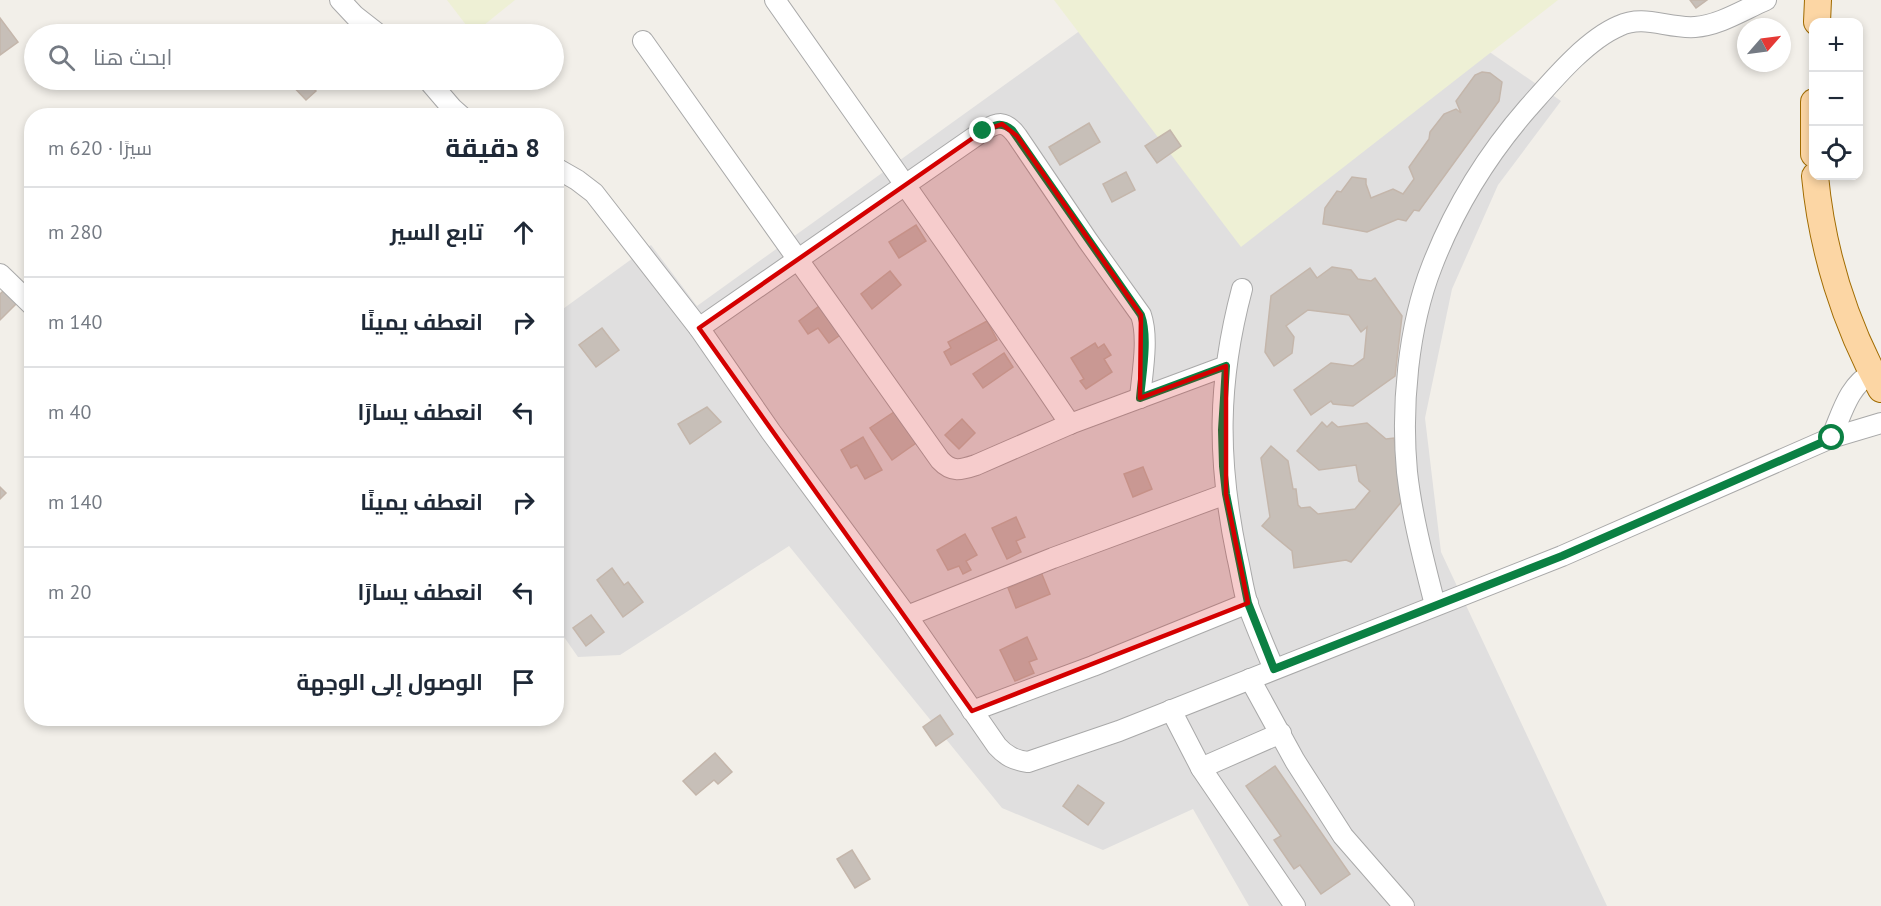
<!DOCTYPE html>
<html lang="ar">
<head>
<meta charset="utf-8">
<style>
  body { margin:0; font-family:"PT Sans",Cairo,sans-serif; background:#f2f2f3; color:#1f2937; direction:rtl }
  .controls { position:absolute; right:18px; top:18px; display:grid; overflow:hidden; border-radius:12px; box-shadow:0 3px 9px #0003 }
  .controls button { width:54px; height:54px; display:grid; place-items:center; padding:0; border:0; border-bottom:2px solid #e0e1e3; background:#fff; color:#1f2937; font:30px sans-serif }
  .compass { position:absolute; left:1737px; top:18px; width:54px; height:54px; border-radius:50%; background:#fff; box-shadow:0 3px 9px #0003; rotate:62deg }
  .stop { position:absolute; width:18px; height:18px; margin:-14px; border:4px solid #0b8043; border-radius:50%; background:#fff }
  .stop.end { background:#0b8043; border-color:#fff; box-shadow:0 2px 6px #0008 }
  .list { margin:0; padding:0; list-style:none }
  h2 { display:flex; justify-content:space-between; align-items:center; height:78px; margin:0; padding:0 24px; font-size:26px }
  h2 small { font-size:20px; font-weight:400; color:#747a83 }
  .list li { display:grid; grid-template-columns:39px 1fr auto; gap:18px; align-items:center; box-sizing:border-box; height:90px; padding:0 24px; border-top:2px solid #e0e1e3 }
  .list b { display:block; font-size:22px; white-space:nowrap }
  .list em { font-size:20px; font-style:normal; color:#747a83 }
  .icon { flex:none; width:33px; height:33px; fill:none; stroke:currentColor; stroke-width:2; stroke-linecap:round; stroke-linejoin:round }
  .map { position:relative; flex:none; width:1881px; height:906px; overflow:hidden; direction:ltr }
  .search { position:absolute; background:#fff; box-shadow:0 3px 9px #0003; left:24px; top:24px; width:540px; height:66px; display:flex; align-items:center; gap:15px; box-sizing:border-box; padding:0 21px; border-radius:33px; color:#747a83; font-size:22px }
  .panel { position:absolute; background:#fff; box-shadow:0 3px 9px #0003; left:24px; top:108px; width:540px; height:618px; border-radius:24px; direction:rtl }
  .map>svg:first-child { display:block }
  .residential { fill:#e0dfdf }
  .farmland { fill:#eef0d5 }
  .building { fill:#c7bfb8; stroke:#c4b6ab; stroke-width:1.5 }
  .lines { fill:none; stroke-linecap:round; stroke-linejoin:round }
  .minor-casing { stroke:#a9a9a9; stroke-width:22 }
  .major-casing { stroke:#a06b00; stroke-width:28 }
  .minor { stroke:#fff; stroke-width:20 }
  .major { stroke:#fcd6a4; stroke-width:26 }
  .route { stroke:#0b8043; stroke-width:8 }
  .marked { fill:#d40000; fill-opacity:0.2; stroke:#d40000; stroke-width:4.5; stroke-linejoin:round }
</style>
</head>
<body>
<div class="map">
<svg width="1881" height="906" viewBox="0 0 1881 906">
  <rect width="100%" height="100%" fill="#f2efe9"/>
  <polygon class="residential" points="1099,17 1478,44 1561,101 1498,185 1452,289 1425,418 1441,552 1607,906 1249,906 1193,809 1103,850 1002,808 789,546 620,655 578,657 557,627 556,314 651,245 697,306"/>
  <g class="farmland">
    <polygon points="447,0 515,0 473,34"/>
    <polygon points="1054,0 1558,0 1241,247"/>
  </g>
  <g class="building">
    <polygon points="1690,0 1707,0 1696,8"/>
    <polygon points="0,18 18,42 0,55"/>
    <polygon points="1482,72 1490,73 1502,82 1499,101 1419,211 1414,210 1406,221 1398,219 1367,232 1323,224 1325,208 1337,191 1341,192 1352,177 1366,179 1366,184 1371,198 1393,189 1403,194 1414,179 1409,167 1429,139 1430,132 1444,114 1456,109 1461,113 1456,101 1475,75"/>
    <polygon points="287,80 305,80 316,91 306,100"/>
    <polygon points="1089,123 1100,142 1060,165 1049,147"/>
    <polygon points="1170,130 1181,146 1157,163 1145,146"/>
    <polygon points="1126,172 1135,190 1112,202 1103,184"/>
    <polygon points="916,225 926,241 899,258 889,242"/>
    <polygon points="1332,267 1351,270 1358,279 1371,281 1375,278 1402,316 1395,376 1353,406 1333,404 1331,401 1311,415 1294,390 1331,363 1353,366 1364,358 1367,327 1361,332 1349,315 1308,310 1286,326 1294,337 1292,353 1274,366 1265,352 1271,296 1310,268 1317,278"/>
    <polygon points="890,271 901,285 872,309 861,294"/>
    <polygon points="8,286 21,299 0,320 0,294"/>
    <polygon points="826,301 847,330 829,343 818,328 808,334 799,321"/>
    <polygon points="987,321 997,340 951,365 944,352 951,348 948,342"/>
    <polygon points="602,328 619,350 596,367 579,345"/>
    <polygon points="1095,343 1098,348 1104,344 1111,355 1104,359 1112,372 1086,389 1080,381 1084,379 1071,358"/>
    <polygon points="1004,353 1013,367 983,388 973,374"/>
    <polygon points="707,407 721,422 690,444 678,424"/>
    <polygon points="894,412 916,443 892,460 870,428"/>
    <polygon points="962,419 975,433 959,449 945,435"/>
    <polygon points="1322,422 1327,427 1332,422 1338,427 1367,423 1386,439 1394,438 1403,500 1351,562 1346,560 1294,568 1292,551 1262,526 1270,517 1261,458 1271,446 1288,461 1293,489 1296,489 1298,505 1301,508 1310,507 1318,514 1355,509 1370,491 1359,481 1356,465 1319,470 1297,451"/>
    <polygon points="863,437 882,470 865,479 857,465 851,468 841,450"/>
    <polygon points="1143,467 1152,489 1133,497 1124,474"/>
    <polygon points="0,487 6,493 0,499"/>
    <polygon points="1016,517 1025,537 1016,541 1021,552 1007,559 992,528"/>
    <polygon points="965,534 977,555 966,561 971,570 963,574 959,566 948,570 937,550"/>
    <polygon points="612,568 624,585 628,582 643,602 623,617 597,580"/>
    <polygon points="1041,572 1050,594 1016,608 1008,588 1031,578 1030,577"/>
    <polygon points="591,615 604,632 586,646 573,628"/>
    <polygon points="1027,637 1037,659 1029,662 1034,673 1015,681 1000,650"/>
    <polygon points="940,715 953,734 936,746 923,727"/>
    <polygon points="715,753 732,772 718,784 714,780 696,795 683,781"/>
    <polygon points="1275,766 1350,874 1321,894 1300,865 1294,869 1274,840 1281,836 1246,786"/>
    <polygon points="1078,785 1104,803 1088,825 1063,806"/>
    <polygon points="852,850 870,879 855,888 837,859"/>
  </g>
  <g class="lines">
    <g class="minor-casing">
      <g id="minor">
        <polyline points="340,0 355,16 378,34"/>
        <path d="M775 0C874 141 974 281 1070 424"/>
        <path d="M643 41 940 460C952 473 961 470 976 465L1070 424 1226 366"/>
        <polyline points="428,80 452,108 461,116"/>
        <path d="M556 168 577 180 594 193 699 328 771 432 907 616 997 746C1006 756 1014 760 1028 762L1119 731 1562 556 1831 438 1881 423"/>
        <polyline points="0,274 32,305"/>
        <path d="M1242 289C1217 383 1217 460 1237 556 1241 572 1243 590 1248 605 1256 627 1265 648 1274 669"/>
        <path d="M699 328 983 131C998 122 1005 120 1017 136L1088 241 1141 315C1149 338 1142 374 1140 398"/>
        <path d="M1831 438C1842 414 1848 386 1872 373"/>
        <path d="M1435 605C1424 561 1412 517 1407 472 1401 407 1408 327 1432 266 1454 209 1488 154 1528 108 1552 81 1586 40 1619 26 1644 14 1668 29 1695 27 1720 25 1743 10 1766 0"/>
        <polyline points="907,616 1053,558 1226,494"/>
        <polyline points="1250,679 1295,761 1343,836 1404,906"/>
        <polyline points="1171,710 1201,768 1295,906"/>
        <polyline points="972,711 1093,666 1248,603"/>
        <polyline points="1201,768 1281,733"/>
      </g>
    </g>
    <g class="major-casing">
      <g id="major">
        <polyline points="1817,22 1818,0"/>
        <polyline points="1814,102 1814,154"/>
        <path d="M1815 176C1822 250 1845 324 1881 389"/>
      </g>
    </g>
    <use href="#minor" class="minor"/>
    <use href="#major" class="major"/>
  </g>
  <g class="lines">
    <path class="route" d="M983 131C994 125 1001 121 1012 130L1141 315C1149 337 1142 375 1140 398L1226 366 1222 430 1223 466 1226 494 1248 603 1274 669 1562 556 1832 438"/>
  </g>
  <path class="marked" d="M1002 124 1017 136 1141 315 1140 398 1226 366V494L1248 603 972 711 699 328 983 131Z"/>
</svg>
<div class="controls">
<button>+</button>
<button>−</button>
<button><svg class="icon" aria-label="locate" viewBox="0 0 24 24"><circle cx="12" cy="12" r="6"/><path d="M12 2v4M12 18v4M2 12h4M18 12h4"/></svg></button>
</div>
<svg class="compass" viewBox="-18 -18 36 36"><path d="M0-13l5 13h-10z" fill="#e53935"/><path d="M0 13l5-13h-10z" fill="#747a83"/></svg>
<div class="stop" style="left:1832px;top:438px"></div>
<div class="stop end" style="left:983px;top:131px"></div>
<div class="search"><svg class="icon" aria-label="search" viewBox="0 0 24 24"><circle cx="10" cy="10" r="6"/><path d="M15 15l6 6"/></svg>ابحث هنا</div>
<section class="panel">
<h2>8 دقيقة<small>سيرًا · 620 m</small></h2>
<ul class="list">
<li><svg class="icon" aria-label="ahead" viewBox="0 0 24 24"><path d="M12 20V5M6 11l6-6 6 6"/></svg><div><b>تابع السير</b></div><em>280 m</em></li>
<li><svg class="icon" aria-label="right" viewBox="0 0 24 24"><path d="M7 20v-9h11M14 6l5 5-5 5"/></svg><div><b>انعطف يمينًا</b></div><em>140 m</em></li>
<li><svg class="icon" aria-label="left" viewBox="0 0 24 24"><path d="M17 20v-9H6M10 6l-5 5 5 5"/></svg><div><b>انعطف يسارًا</b></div><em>40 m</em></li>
<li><svg class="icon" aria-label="right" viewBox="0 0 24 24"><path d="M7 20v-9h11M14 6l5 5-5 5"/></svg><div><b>انعطف يمينًا</b></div><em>140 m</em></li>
<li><svg class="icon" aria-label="left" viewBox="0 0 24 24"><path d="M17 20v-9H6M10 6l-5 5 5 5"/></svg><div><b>انعطف يسارًا</b></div><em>20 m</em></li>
<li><svg class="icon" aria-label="arrive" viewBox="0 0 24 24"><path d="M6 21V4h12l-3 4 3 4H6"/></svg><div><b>الوصول إلى الوجهة</b></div></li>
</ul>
</section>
</div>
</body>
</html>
